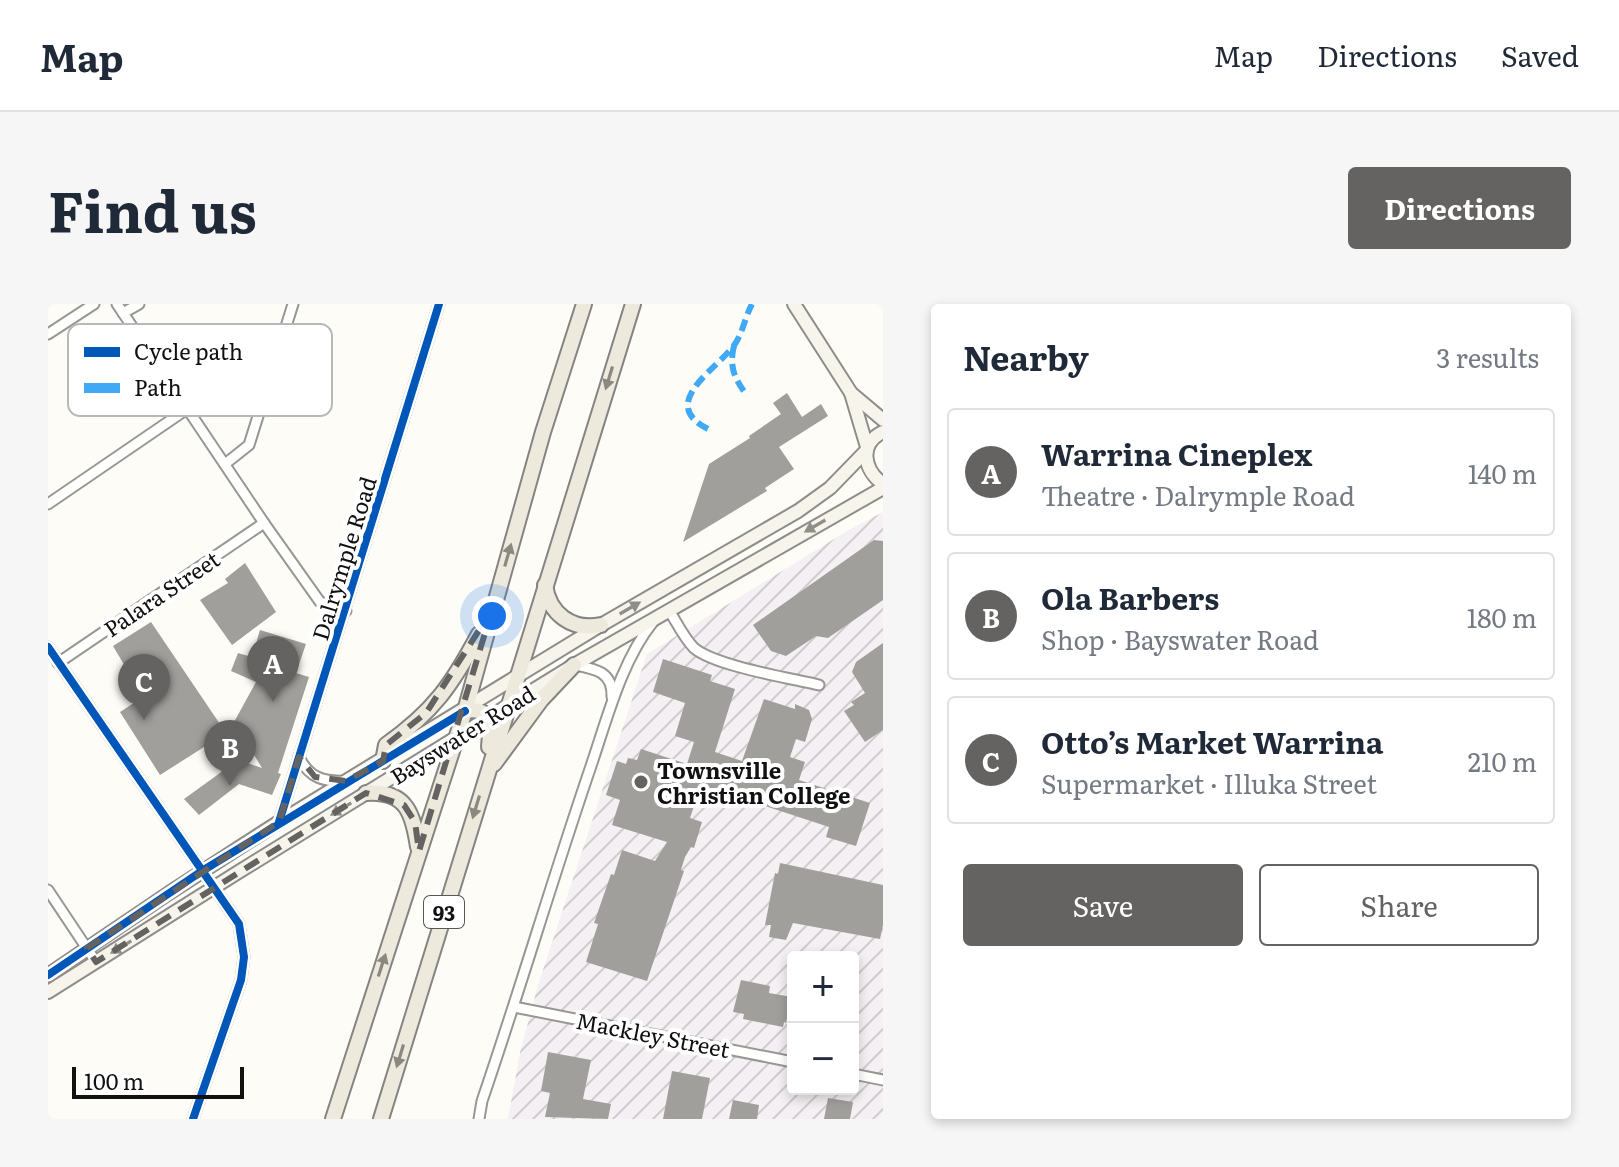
<!DOCTYPE html>
<html lang="en">
<head>
<meta charset="utf-8">
<style>
  body { margin:0; font-family:Literata,serif; background:#f6f6f7; color:#1f2937 }
  .controls { position:absolute; right:24px; bottom:24px; display:grid; overflow:hidden; border-radius:8px; box-shadow:0 4px 12px #0003 }
  .controls button { width:72px; height:72px; display:grid; place-items:center; padding:0; border:0; border-bottom:2px solid #e0e1e3; background:#fff; color:#1f2937; font:40px sans-serif }
  .scale { position:absolute; left:24px; bottom:20px; width:172px; box-sizing:border-box; padding-left:8px; border:4px solid #111; border-top:0; font-size:22px; line-height:28px; white-space:nowrap; color:#111; -webkit-text-stroke:6px #fff; paint-order:stroke }
  .you { position:absolute; left:444px; top:312px; width:28px; height:28px; margin:-20px; border:6px solid #fff; border-radius:50%; background:#1a73e8; box-shadow:0 0 0 12px #1a73e833 }
  .badge { display:grid; place-items:center; width:52px; height:52px; border-radius:50%; background:#646362; color:#fff; font-size:26px; font-weight:700 }
  .pin { position:absolute; translate:-50% -66px; filter:drop-shadow(0 2px 4px #0008) }
  .pin::after { content:''; position:absolute; top:42px; width:28px; height:24px; background:inherit; clip-path:polygon(0 0,100% 0,50% 100%) }
  .list { margin:0; padding:0; list-style:none }
  h2 { display:flex; justify-content:space-between; align-items:center; height:104px; margin:0; padding:0 32px; font-size:34px }
  h2 small { font-size:26px; font-weight:400; color:#747a83 }
  .list li { display:grid; grid-template-columns:52px 1fr auto; gap:24px; align-items:center; box-sizing:border-box; height:128px; margin:0 16px 16px; padding:0 16px; border:2px solid #e0e1e3; border-radius:8px }
  .list b { display:block; font-size:30px; white-space:nowrap }
  .list p { margin:0; font-size:26px; white-space:nowrap; color:#747a83 }
  .list em { font-size:26px; font-style:normal; color:#747a83 }
  .actions { display:flex; gap:16px; padding:24px 32px }
  .actions a { flex:1; padding:18px 0; border:2px solid #646362; border-radius:8px; text-align:center; font-size:28px; color:#646362 }
  .actions .main { background:#646362; color:#fff }
  .map { position:relative; flex:none; width:835px; height:815px; overflow:hidden; border-radius:8px }
  header { display:flex; align-items:center; gap:48px; box-sizing:border-box; height:112px; padding:0 40px; background:#fff; border-bottom:2px solid #e0e1e3 }
  header strong { font-size:38px }
  nav { display:flex; gap:44px; margin-inline-start:auto; font-size:28px }
  .intro { display:flex; align-items:center; justify-content:space-between; box-sizing:border-box; height:192px; padding:0 48px }
  h1 { margin:0; font-size:56px }
  .button { padding:20px 36px; border-radius:8px; background:#646362; color:#fff; font-size:28px; font-weight:700 }
  main { display:flex; gap:48px; padding:0 48px }
  aside { flex:1; background:#fff; border-radius:8px; box-shadow:0 4px 12px #0003 }
  .map>svg:first-child { display:block }
  .industrial { fill:url(#industrial-furrows); fill-rule:evenodd }
  .building { fill:#a19f9c }
  .lines { fill:none; stroke-linecap:round; stroke-linejoin:round }
  .street-casing { stroke:#979795; stroke-width:13 }
  .secondary-casing { stroke:#8e8d8b; stroke-width:16 }
  .primary-casing { stroke:#858482; stroke-width:18 }
  .street { stroke:#fffffe; stroke-width:9 }
  .secondary { stroke:#f6f4eb; stroke-width:12 }
  .primary { stroke:#ede9dc; stroke-width:14 }
  .quiet { stroke:#3fa9f5; stroke-width:6; stroke-dasharray:12 6; stroke-linecap:butt }
  .cycleway-casing { stroke:#fff; stroke-width:13 }
  .cycleway { stroke:#0057b8; stroke-width:8 }
  .oneway { fill:#8a8881 }
  .oneway2 { fill:#8f8e89 }
  .marked { fill:none; stroke:#646362; stroke-width:6; stroke-dasharray:16 10; stroke-linejoin:round }
  .poi-dot { fill:#646362; stroke:#fff; stroke-width:3 }
  .labels { text-anchor:middle; dominant-baseline:central; stroke-width:8; stroke-linejoin:round; paint-order:stroke }
  .shield { fill:#fff; stroke:#585858; stroke-width:2 }
  .shield-label { font-size:20px; font-weight:bold; fill:#111 }
  .street-label { font-size:22px; fill:#111; stroke:#fff }
  .poi-label { font-size:22px; font-weight:bold; fill:#111; stroke:#fff; text-anchor:start }
  .key { fill:#fff; stroke:#b8b8b8; stroke-width:2 }
  .key-label { font-size:22px; fill:#111 }
</style>
</head>
<body>
<header>
<strong>Map</strong>
<nav><a>Map</a><a>Directions</a><a>Saved</a></nav>
</header>
<div class="intro"><h1>Find us</h1><a class="button">Directions</a></div>
<main>
<div class="map">
<svg width="835" height="815" viewBox="0 0 835 815">
  <defs>
    <pattern id="industrial-furrows" width="10" height="10" patternUnits="userSpaceOnUse" patternTransform="scale(2)"><rect width="10" height="10" fill="#f5f0f3"/><path d="M-1 1l2-2M0 10L10 0M9 11l2-2" fill="none" stroke="#d1cdcf"/></pattern>
  </defs>
  <rect width="100%" height="100%" fill="#fdfcf7"/>
  <path class="industrial" d="M835 208V815H460L472 749 490 681 599 350 799 227ZM745 653H805V785H745Z"/>
  <g class="building">
    <polygon points="739,89 754,113 773,100 780,112 731,143 746,165 717,184 719,187 635,238 661,160 702,134 701,132 733,110 725,99"/>
    <polygon points="826,236 835,237 835,296 780,334 768,332 738,352 723,347 705,321"/>
    <polygon points="197,259 228,308 184,341 152,296 180,279 177,275"/>
    <polygon points="103,318 178,429 112,471 72,408 95,393 65,342"/>
    <polygon points="212,326 258,340 248,369 261,373 230,469 233,470 224,491 191,480 151,511 136,495 190,456 214,464 186,418 208,378 183,367 190,349 204,353"/>
    <polygon points="835,339 835,426 817,438 796,407 806,401 803,398 817,389 804,368 808,358"/>
    <polygon points="615,355 664,371 662,377 687,385 667,448 694,457 716,395 747,405 747,400 761,406 764,415 757,438 748,435 742,453 757,458 751,476 822,499 808,542 778,533 781,523 653,481 642,514 654,518 646,544 643,543 637,553 633,566 636,567 599,677 538,658 550,620 546,619 563,570 566,571 574,546 607,557 619,538 564,521 572,496 558,491 569,457 578,460 580,454 589,456 593,445 639,460 646,438 627,432 637,399 605,388"/>
    <polygon points="732,559 835,581 835,621 832,635 745,619 738,636 721,633 723,621 717,621 727,569 730,570"/>
    <polygon points="693,676 722,682 721,689 744,693 738,719 736,718 735,723 695,715 696,710 685,708"/>
    <polygon points="500,748 543,756 535,795 563,800 560,815 497,813 502,789 493,787"/>
    <polygon points="624,767 662,774 654,815 615,815"/>
    <polygon points="780,794 805,798 802,815 776,815"/>
    <polygon points="685,796 711,801 709,815 681,815"/>
  </g>
  <g class="lines">
    <g class="street-casing">
      <g id="street">
        <polyline points="69,0 216,219 272,298 298,307"/>
        <polyline points="75,9 91,0"/>
        <polyline points="0,30 46,0"/>
        <polyline points="177,160 201,141 245,0"/>
        <polyline points="0,200 139,105"/>
        <path d="M622 308C629 319 636 334 646 344 667 362 742 374 771 381"/>
        <polyline points="0,343 191,620 196,653 193,676 145,815"/>
        <polyline points="10,359 216,219"/>
        <path d="M527 361C548 365 565 368 564 393"/>
        <path d="M251 453C261 474 276 478 297 477"/>
        <polyline points="231,518 391,0"/>
        <polyline points="0,586 48,658"/>
        <polyline points="466,703 745,758"/>
        <polyline points="805,770 835,776"/>
        <path d="M431 815 434 797C472 686 505 573 543 462 559 415 574 356 605 318"/>
      </g>
    </g>
    <g class="secondary-casing">
      <g id="secondary">
        <polyline points="746,0 803,89 819,143"/>
        <polyline points="803,89 835,116"/>
        <path d="M835 128C810 140 816 166 835 180"/>
        <polyline points="0,671 121,589 231,518 553,321 750,207 782,184 818,147"/>
        <polyline points="0,688 192,567 526,361 835,184"/>
      </g>
    </g>
    <g class="primary-casing">
      <g id="primary">
        <path d="M497 281C501 310 524 327 553 321"/>
        <path d="M417 407C444 402 443 422 441 443"/>
        <path d="M335 457 338 441C385 408 404 381 431 330"/>
        <polyline points="446,460 493,396 526,361"/>
        <path d="M318 489C359 486 365 510 370 543"/>
        <polyline points="285,815 417,407 495,128 536,0"/>
        <polyline points="333,815 585,0"/>
      </g>
    </g>
    <use href="#street" class="street"/>
    <use href="#secondary" class="secondary"/>
    <use href="#primary" class="primary"/>
    <g class="quiet">
      <path d="M686 42C681 62 686 74 698 90"/>
      <path d="M660 125C608 99 671 64 687 40 695 28 697 13 704 0"/>
    </g>
    <g class="cycleway-casing">
      <g id="cycleway">
        <polyline points="0,343 191,620 196,653 193,676 145,815"/>
        <polyline points="231,518 391,0"/>
        <polyline points="0,671 154,567 417,407"/>
      </g>
    </g>
    <use href="#cycleway" class="cycleway"/>
  </g>
  <defs><path id="oneway-solid" d="M-6-.8H1V-3.2L6.5 0L1 3.2V.8H-6Z" transform="scale(2)"/></defs>
  <g class="oneway">
    <use href="#oneway-solid" transform="translate(561 74) rotate(107)"/>
    <use href="#oneway-solid" transform="translate(460 251) rotate(-74)"/>
    <use href="#oneway-solid" transform="translate(428 503) rotate(107)"/>
    <use href="#oneway-solid" transform="translate(334 661) rotate(-72)"/>
    <use href="#oneway-solid" transform="translate(352 752) rotate(107)"/>
  </g>
  <g class="oneway2">
    <use href="#oneway-solid" transform="translate(767 222) rotate(150)"/>
    <use href="#oneway-solid" transform="translate(582 304) rotate(-30)"/>
    <use href="#oneway-solid" transform="translate(293 505) rotate(149)"/>
    <use href="#oneway-solid" transform="translate(73 643) rotate(149)"/>
  </g>
  <path class="marked" d="M444 306 371 547 367 518 356 501 318 489 48 658 39 644 231 518 251 453 267 473 298 477 335 457 338 441 378 409Z"/>
  <circle class="poi-dot" cx="593" cy="478" r="8"/>
  <g class="labels">
    <rect class="shield" x="376" y="592" width="40" height="32" rx="6"/>
    <g class="shield-label">
      <text x="396" y="608">93</text>
    </g>
    <g class="street-label">
      <text transform="translate(295 254) rotate(-73)">Dalrymple Road</text>
      <text transform="translate(113 289) rotate(-34)">Palara Street</text>
      <text transform="translate(414 430) rotate(-32)">Bayswater Road</text>
      <text transform="translate(605 730) rotate(11)">Mackley Street</text>
    </g>
    <g class="poi-label">
      <text x="609" y="465">Townsville<tspan x="609" dy="25">Christian College</tspan></text>
    </g>
  </g>
  <rect x="20" y="20" width="264" height="92" rx="12" class="key"/>
  <rect x="36" y="43" width="36" height="10" fill="#0057b8"/>
  <rect x="36" y="79" width="36" height="10" fill="#3fa9f5"/>
  <g class="key-label">
    <text x="86" y="56">Cycle path</text>
    <text x="86" y="92">Path</text>
  </g>
</svg>
<div class="controls">
<button>+</button>
<button>−</button>
</div>
<div class="scale">100 m</div>
<div class="you"></div>
<div class="pin badge" style="left:225px;top:398px">A</div>
<div class="pin badge" style="left:182px;top:482px">B</div>
<div class="pin badge" style="left:96px;top:416px">C</div>
</div>
<aside>
<h2>Nearby<small>3 results</small></h2>
<ul class="list">
<li><span class="badge">A</span><div><b>Warrina Cineplex</b><p>Theatre · Dalrymple Road</p></div><em>140 m</em></li>
<li><span class="badge">B</span><div><b>Ola Barbers</b><p>Shop · Bayswater Road</p></div><em>180 m</em></li>
<li><span class="badge">C</span><div><b>Otto’s Market Warrina</b><p>Supermarket · Illuka Street</p></div><em>210 m</em></li>
</ul>
<div class="actions"><a class="main">Save</a><a>Share</a></div>
</aside>
</main>
</body>
</html>
